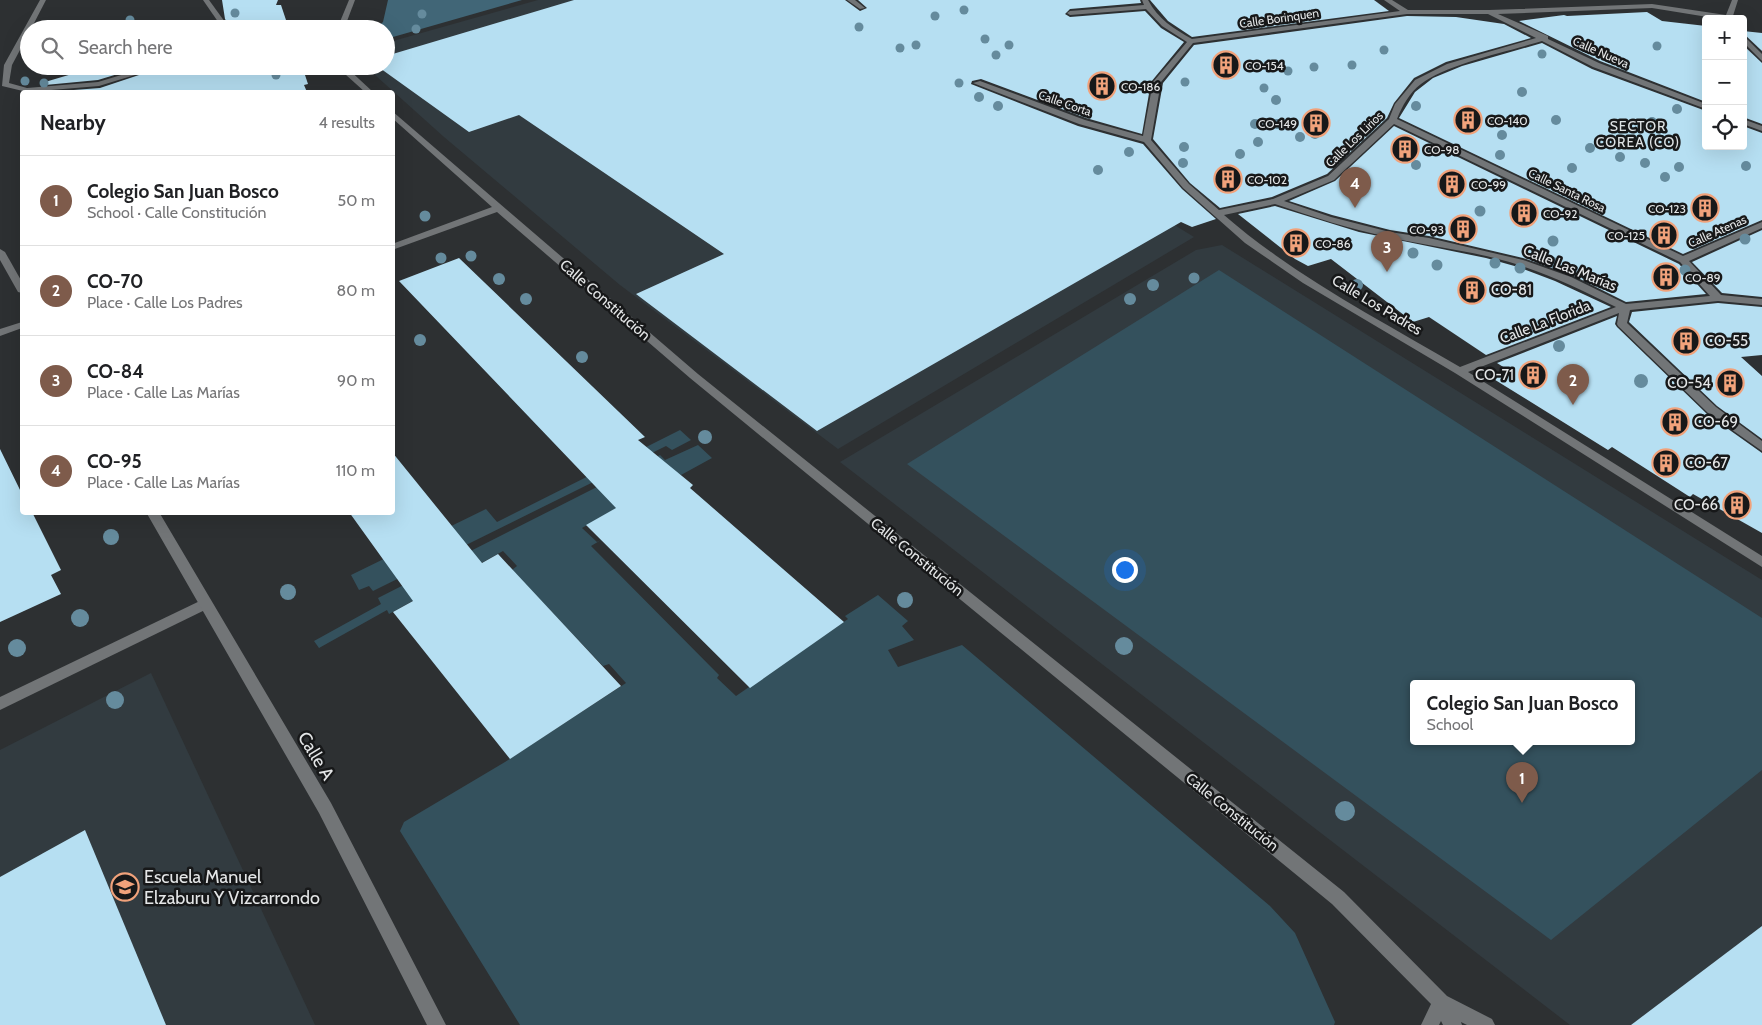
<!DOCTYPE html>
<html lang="en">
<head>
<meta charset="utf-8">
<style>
  body { margin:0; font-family:Cabin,sans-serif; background:#f6f6f6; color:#202124 }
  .controls { position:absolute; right:15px; top:15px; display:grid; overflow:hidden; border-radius:5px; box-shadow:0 5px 20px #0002 }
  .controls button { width:45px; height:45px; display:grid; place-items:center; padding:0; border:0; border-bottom:1px solid #e0e0e0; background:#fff; color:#202124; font:25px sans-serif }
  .you { position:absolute; left:1124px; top:569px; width:18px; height:18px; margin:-12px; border:4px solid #fff; border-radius:50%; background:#1a73e8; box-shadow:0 0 0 8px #1a73e833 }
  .badge { display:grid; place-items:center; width:32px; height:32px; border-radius:50%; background:#7e5b4b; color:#fff; font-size:16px; font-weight:700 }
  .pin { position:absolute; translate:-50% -41px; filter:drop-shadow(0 1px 2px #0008) }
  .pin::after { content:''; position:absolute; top:26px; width:18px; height:15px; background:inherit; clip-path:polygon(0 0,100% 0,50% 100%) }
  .popup { position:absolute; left:1410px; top:680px; width:225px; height:65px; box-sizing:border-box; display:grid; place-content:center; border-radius:5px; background:#fff; filter:drop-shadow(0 1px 4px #0005); font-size:16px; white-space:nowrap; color:#757577 }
  .popup b { font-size:19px; color:#202124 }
  .popup::after { content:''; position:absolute; left:50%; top:100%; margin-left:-10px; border:10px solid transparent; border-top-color:#fff }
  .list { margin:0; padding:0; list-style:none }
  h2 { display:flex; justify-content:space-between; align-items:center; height:65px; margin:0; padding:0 20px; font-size:21px }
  h2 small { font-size:16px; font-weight:400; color:#757577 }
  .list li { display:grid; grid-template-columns:32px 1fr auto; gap:15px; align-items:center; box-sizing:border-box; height:90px; padding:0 20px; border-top:1px solid #e0e0e0 }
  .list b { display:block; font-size:19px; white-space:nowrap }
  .list p { margin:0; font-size:16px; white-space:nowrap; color:#757577 }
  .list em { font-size:16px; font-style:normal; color:#757577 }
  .icon { flex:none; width:28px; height:28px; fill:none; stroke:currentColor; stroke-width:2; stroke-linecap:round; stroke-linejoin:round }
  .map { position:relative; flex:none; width:1762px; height:1025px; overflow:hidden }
  .search { position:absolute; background:#fff; box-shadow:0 5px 20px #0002; left:20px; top:20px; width:375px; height:55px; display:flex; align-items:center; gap:12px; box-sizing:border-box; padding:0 18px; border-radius:28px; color:#757577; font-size:19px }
  .panel { position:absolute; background:#fff; box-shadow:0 5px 20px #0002; left:20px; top:90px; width:375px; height:425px; border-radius:5px }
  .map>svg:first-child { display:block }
  .built { fill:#323b40; fill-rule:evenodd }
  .green { fill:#34515d; fill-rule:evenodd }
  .forest { fill:#416677 }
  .building { fill:#b6dff2 }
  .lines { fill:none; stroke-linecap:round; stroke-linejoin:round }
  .service { fill:#727577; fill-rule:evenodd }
  .minor { fill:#727577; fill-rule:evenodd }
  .tree { fill:#658b9d }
  .labels { text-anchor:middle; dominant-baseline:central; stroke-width:5; stroke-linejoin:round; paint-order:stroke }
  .far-street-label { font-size:12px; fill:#e4e6e7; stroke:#171819 }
  .far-poi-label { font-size:12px; fill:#e4e6e7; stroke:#171819; text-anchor:start }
  .far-neighbourhood-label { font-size:14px; letter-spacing:1px; fill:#dfe3e5; stroke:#171819 }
  .street-label { font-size:15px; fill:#e4e6e7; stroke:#171819 }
  .poi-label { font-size:15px; fill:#e4e6e7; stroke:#171819; text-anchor:start }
  .near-street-label { font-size:18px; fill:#e4e6e7; stroke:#171819 }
  .near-poi-label { font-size:18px; fill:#e4e6e7; stroke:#171819; text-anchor:start }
</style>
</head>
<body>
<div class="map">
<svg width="1762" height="1025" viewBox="0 0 1762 1025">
  <rect width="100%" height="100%" fill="#2d3032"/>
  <g class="built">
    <polygon points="538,0 758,0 961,94 1194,237 838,449 620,285 444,137 365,66 386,66 386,43"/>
    <path d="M1222 245 1762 580V1025H1570L840 462 1196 250ZM1413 684H1631V742H1413Z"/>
    <polygon points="151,673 315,1025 0,1025 0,750"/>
  </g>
  <g class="green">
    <path d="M1219 270 1762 618V770L1551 940 907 464ZM1631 684V742H1413V684Z"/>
    <polygon points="680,430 691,440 672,450 666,446 373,591 369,586 359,590 351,575 486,509 497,522"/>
    <polygon points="698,445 712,458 681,475 678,473 582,528 597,542 601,540 591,546 719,675 717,678 736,696 848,619 845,616 878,595 908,621 902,626 914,640 888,650 898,667 962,645 1270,906 1295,933 1335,1022 1334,1025 520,1025 400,831 404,822 505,762 626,683 609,664 603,666 512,570 517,566 503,551 389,614 387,610 319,648 314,641 381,604 378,598 660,455 665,460"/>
  </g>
  <polygon class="forest" points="388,0 522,0 386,39 386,29 375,29 383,22"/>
  <g class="building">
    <polygon points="222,0 278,0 276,5 281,5 289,29 232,29 225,19"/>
    <polygon points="574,0 845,0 860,11 867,8 858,0 1140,0 1141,3 1070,9 1065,14 1070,17 1145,11 1161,28 1184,42 1151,82 1142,134 1086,118 981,79 972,81 971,84 1078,126 1143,144 1182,189 1216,219 1192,227 1181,222 817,431 636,294 724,254 519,115 469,132 377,66 386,66 386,56"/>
    <polygon points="1150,0 1374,0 1389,11 1192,37 1168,21"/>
    <polygon points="1647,12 1662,21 1706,26 1706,102 1600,61 1519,21 1564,15 1567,16"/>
    <polygon points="1407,16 1456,17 1504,24 1531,38 1446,62 1414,78 1394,103 1387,118 1327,174 1272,197 1220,208 1190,183 1153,139 1163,83 1194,45"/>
    <polygon points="1743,31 1762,33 1762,51 1743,33"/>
    <polygon points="1542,43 1592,69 1706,111 1706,146 1743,146 1743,126 1762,133 1762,220 1683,254 1399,118 1415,92 1433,78 1462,66"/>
    <polygon points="1743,45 1762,63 1762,124 1743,117"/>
    <polygon points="99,66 144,66 98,80 45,85 45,82"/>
    <polygon points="166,66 302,66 308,84 304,85 307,92 47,92 100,88"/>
    <polygon points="1394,126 1679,264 1706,294 1626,302 1572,275 1523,258 1429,236 1390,230 1332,215 1289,201 1335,181"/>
    <polygon points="1275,206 1359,232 1486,258 1518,267 1555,281 1611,307 1486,355 1429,317 1413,322 1331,259 1308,266 1295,259 1238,214"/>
    <polygon points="1762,230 1762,297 1722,293 1692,262"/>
    <polygon points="459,258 645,437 638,440 693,485 690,488 844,622 750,688 586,525 616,508 399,281"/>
    <polygon points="1718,303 1762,307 1762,355 1741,357 1762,376 1762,439 1717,406 1629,322 1632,312"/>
    <polygon points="1617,316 1615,324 1617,327 1707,414 1762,453 1762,533 1693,494 1690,497 1612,447 1608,450 1492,378 1508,370 1497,363"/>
    <polygon points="0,449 22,494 22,512 32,512 61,570 51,575 61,594 0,622"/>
    <polygon points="392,452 482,563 498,554 621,686 510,759 393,612 413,601 349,512 392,512"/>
    <polygon points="85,830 166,1025 0,1025 0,877"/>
    <polygon points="1762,926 1762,1025 1631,1025"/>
  </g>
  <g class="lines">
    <polygon class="service" points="204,599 209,600 211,604 209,608 0,710 0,697"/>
    <g class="minor">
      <polygon points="40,0 46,0 31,29 29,29 29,33 12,65 9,83 27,88 98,82 151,66 164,66 99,86 27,92 2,86 4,65"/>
      <polygon points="203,0 209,0 230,29 223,29"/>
      <polygon points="349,0 355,0 344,29 337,29"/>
      <polygon points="847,0 855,0 865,8 860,9"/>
      <path d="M1142 0H1148C1158 19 1174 29 1192 39L1400 11 1384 0H1392L1408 10H1489L1652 4 1726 15 1732 0H1738L1732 19H1720L1652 8 1498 14 1548 36V39L1599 63 1706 104V109L1593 67 1542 41C1510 51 1446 64 1421 84 1410 92 1402 106 1397 119L1683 256 1762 222V228L1689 261 1721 295 1762 299V305L1718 301 1630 310 1627 323 1716 407 1762 441V451L1708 413 1618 326 1617 324 1619 313 1468 372 1762 556V567L1455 373 1303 283 1245 243 1183 188 1144 142 1079 124 973 83 980 81 1085 120 1143 136 1153 82 1187 42 1162 26 1146 9 1070 15 1067 13 1070 11 1144 5ZM1407 14H1488L1536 38 1447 64 1415 80 1395 104 1389 119 1328 176 1273 199 1219 210 1189 184 1151 140 1161 82 1193 43ZM1394 124 1680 262 1710 296 1626 304 1571 277 1523 260 1429 238 1390 232 1331 217 1284 201 1334 180ZM1275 204C1313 217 1350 229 1388 237 1431 247 1476 251 1519 265 1553 276 1584 291 1616 307L1460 367C1380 320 1294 276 1224 215Z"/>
      <polygon points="1743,35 1762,54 1762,61 1743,42"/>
      <polygon points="336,66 345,66 373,92 365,92"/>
      <polygon points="392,111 698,374 1344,892 1447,996 1492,1019 1495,1025 1467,1025 1461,1022 1462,1025 1443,1025 1441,1021 1439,1025 1421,1025 1431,1004 1332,904 690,378 497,212 392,250 392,244 492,207 392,118"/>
      <polygon points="1743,119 1762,126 1762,131 1743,124"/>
      <polygon points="0,249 5,252 22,282 22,293 18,292 0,260"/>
      <polygon points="22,322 22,328 0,336 0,329"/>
      <polygon points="146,512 159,512 331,803 446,1025 427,1025 319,813"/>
    </g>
  </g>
  <g class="tree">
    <circle cx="964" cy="10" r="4.5"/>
    <circle cx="235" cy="13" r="4.5"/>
    <circle cx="422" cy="14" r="4.5"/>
    <circle cx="935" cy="16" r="4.5"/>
    <circle cx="130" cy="20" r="4.5"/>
    <circle cx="859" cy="27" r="4.5"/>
    <circle cx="416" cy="29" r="4.5"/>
    <circle cx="985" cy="39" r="4.5"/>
    <circle cx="916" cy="45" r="4.5"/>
    <circle cx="1009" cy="45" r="4.5"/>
    <circle cx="1657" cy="46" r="4.5"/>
    <circle cx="900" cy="48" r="4.5"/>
    <circle cx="1384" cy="50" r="4.5"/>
    <circle cx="1542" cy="54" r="4.5"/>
    <circle cx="996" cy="55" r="4.5"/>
    <circle cx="1352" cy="65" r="4.5"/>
    <circle cx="1314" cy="67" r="4.5"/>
    <circle cx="1288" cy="71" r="4.5"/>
    <circle cx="276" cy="75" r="4.5"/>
    <circle cx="25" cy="81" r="4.5"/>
    <circle cx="1185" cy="82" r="4.5"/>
    <circle cx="44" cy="83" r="4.5"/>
    <circle cx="959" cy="83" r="4.5"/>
    <circle cx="1264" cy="88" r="4.5"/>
    <circle cx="1522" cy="92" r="5"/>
    <circle cx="979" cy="97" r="5"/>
    <circle cx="1276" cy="100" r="5"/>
    <circle cx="998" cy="106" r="5"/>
    <circle cx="1416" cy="106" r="5"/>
    <circle cx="1677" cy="109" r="5"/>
    <circle cx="1556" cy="120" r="5"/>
    <circle cx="1652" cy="122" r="5"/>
    <circle cx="1255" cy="124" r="5"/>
    <circle cx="1277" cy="124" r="5"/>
    <circle cx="1315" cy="134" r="5"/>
    <circle cx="1502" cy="135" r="5"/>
    <circle cx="1300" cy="137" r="5"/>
    <circle cx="1258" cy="142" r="5"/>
    <circle cx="1184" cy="147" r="5"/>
    <circle cx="1590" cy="148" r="5"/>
    <circle cx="1129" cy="152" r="5"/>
    <circle cx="1240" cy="154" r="5"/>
    <circle cx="1500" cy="155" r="5"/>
    <circle cx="1620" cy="157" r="5"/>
    <circle cx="1183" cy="163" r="5"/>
    <circle cx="1645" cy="163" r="5"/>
    <circle cx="1416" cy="165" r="5"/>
    <circle cx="1746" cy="166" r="5"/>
    <circle cx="1679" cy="167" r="5"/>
    <circle cx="1572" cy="168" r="5"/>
    <circle cx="1098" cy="170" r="5"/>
    <circle cx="1665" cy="177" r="5"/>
    <circle cx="1480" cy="211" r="5.5"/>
    <circle cx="425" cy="216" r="5.5"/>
    <circle cx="1745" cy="239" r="5.5"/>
    <circle cx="1553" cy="241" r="5.5"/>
    <circle cx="1413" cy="253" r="5.5"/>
    <circle cx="471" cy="256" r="5.5"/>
    <circle cx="441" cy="258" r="5.5"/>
    <circle cx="1552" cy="262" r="5.5"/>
    <circle cx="1495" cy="263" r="5.5"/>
    <circle cx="1437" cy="265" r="5.5"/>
    <circle cx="1520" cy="268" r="5.5"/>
    <circle cx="1685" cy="270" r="5.5"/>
    <circle cx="1194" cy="278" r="5.5"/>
    <circle cx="499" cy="279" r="6"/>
    <circle cx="1153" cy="285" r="6"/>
    <circle cx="1357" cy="285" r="6"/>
    <circle cx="526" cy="299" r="6"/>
    <circle cx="1130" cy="299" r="6"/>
    <circle cx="420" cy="340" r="6"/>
    <circle cx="1559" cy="346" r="6"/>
    <circle cx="582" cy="357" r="6"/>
    <circle cx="1641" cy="381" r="7"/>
    <circle cx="705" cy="437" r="7"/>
    <circle cx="111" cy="537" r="8"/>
    <circle cx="288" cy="592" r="8"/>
    <circle cx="905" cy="600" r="8"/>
    <circle cx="80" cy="618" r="9"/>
    <circle cx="1124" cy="646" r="9"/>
    <circle cx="17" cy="648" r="9"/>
    <circle cx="115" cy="700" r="9"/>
    <circle cx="1345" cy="811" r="10"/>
  </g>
  <defs>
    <g id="building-ring" transform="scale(1.4375)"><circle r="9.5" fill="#171819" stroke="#f1a27b" stroke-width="1.5"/><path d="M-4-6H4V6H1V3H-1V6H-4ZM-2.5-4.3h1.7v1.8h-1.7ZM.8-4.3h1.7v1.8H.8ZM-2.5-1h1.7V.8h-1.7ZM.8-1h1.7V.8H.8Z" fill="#f1a27b"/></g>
    <g id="school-ring" transform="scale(1.4375)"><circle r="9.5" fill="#171819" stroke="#f1a27b" stroke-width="1.5"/><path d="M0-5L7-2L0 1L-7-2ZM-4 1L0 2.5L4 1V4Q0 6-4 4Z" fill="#f1a27b"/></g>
  </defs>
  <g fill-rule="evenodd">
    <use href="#building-ring" x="1226" y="65"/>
    <use href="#building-ring" x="1102" y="86"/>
    <use href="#building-ring" x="1468" y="120"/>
    <use href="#building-ring" x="1316" y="123"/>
    <use href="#building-ring" x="1405" y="149"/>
    <use href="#building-ring" x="1228" y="179"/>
    <use href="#building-ring" x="1452" y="184"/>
    <use href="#building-ring" x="1705" y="208"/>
    <use href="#building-ring" x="1524" y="213"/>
    <use href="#building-ring" x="1463" y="229"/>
    <use href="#building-ring" x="1664" y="235"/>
    <use href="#building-ring" x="1296" y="243"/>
    <use href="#building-ring" x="1666" y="277"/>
    <use href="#building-ring" x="1472" y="290"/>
    <use href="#building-ring" x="1686" y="341"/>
    <use href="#building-ring" x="1533" y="375"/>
    <use href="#building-ring" x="1730" y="383"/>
    <use href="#building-ring" x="1675" y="422"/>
    <use href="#building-ring" x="1666" y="463"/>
    <use href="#building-ring" x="1737" y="505"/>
    <use href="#school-ring" x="125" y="887"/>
  </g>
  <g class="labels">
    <g class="far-street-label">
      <text transform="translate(1279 18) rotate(-8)">Calle Borinquen</text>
      <text transform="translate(1601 52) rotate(24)">Calle Nueva</text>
      <text transform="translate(1065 103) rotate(19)">Calle Corta</text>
      <text transform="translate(1354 139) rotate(-44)">Calle Los Lirios</text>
      <text transform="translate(1567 190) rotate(26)">Calle Santa Rosa</text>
      <text transform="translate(1717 231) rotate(-24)">Calle Atenas</text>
    </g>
    <g class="far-poi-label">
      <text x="1245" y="65">CO-154</text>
      <text x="1121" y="86">CO-186</text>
      <text x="1487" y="120">CO-140</text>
      <text x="1297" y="123" text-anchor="end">CO-149</text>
      <text x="1424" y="149">CO-98</text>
      <text x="1247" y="179">CO-102</text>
      <text x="1471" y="184">CO-99</text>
      <text x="1686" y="208" text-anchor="end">CO-123</text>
      <text x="1543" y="213">CO-92</text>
      <text x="1444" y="229" text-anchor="end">CO-93</text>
      <text x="1645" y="235" text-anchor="end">CO-125</text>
      <text x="1315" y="243">CO-86</text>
      <text x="1685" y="277">CO-89</text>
    </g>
    <g class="far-neighbourhood-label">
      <text x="1638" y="126">SECTOR<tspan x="1638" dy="16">COREA (CO)</tspan></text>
    </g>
    <g class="street-label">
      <text transform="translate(1570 268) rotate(22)">Calle Las Marías</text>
      <text transform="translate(605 300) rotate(41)">Calle Constitución</text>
      <text transform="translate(1377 305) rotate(31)">Calle Los Padres</text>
      <text transform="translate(1545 322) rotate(-21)">Calle La Florida</text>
      <text transform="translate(917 557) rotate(39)">Calle Constitución</text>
      <text transform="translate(1232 812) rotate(39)">Calle Constitución</text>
    </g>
    <g class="poi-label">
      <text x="1491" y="290">CO-81</text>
      <text x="1705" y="341">CO-55</text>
      <text x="1514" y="375" text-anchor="end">CO-71</text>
      <text x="1711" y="383" text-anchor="end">CO-54</text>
      <text x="1694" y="422">CO-69</text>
      <text x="1685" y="463">CO-67</text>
      <text x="1718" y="505" text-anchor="end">CO-66</text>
    </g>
    <g class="near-street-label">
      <text transform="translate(316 756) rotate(59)">Calle A</text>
    </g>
    <g class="near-poi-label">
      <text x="144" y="877">Escuela Manuel<tspan x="144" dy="21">Elzaburu Y Vizcarrondo</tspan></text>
    </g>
  </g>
</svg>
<div class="controls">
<button>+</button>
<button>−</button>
<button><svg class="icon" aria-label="locate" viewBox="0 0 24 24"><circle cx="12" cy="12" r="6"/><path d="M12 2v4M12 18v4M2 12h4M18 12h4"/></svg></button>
</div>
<div class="you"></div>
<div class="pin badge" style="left:1522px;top:803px">1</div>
<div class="popup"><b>Colegio San Juan Bosco</b>School</div>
<div class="pin badge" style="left:1573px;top:405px">2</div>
<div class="pin badge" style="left:1387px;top:272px">3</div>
<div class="pin badge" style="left:1355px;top:208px">4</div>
<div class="search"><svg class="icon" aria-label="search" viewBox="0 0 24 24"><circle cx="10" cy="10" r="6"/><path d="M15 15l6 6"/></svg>Search here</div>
<section class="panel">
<h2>Nearby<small>4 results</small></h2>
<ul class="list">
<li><span class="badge">1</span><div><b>Colegio San Juan Bosco</b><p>School · Calle Constitución</p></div><em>50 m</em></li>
<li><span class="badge">2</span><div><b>CO-70</b><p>Place · Calle Los Padres</p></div><em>80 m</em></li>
<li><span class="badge">3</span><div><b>CO-84</b><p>Place · Calle Las Marías</p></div><em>90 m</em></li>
<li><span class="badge">4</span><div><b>CO-95</b><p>Place · Calle Las Marías</p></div><em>110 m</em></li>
</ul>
</section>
</div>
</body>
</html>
